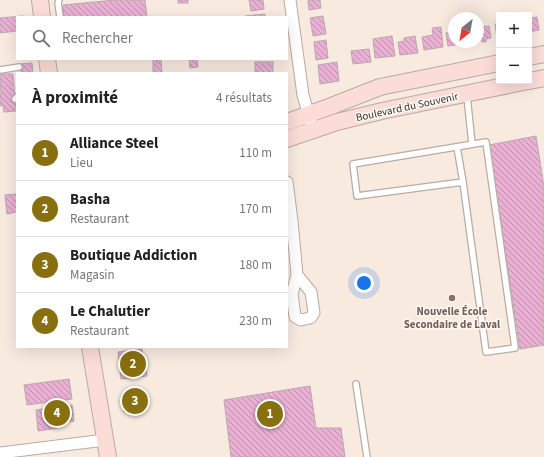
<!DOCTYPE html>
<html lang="fr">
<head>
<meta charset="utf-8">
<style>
  body { margin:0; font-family:"Source Sans 3",sans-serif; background:#f2f2f2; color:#222 }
  .controls { position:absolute; right:12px; top:12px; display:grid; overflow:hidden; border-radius:0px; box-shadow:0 4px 16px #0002 }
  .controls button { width:36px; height:36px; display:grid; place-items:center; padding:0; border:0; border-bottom:1px solid #e0e0e0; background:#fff; color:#222; font:20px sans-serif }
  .compass { position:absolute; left:448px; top:12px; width:36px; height:36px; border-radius:50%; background:#fff; box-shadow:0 4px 16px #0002; rotate:211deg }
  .you { position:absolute; left:364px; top:283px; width:14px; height:14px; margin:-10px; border:3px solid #fff; border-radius:50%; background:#1a73e8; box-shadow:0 0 0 6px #1a73e833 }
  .badge { display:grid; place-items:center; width:26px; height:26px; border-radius:50%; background:#886f0f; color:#fff; font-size:13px; font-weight:700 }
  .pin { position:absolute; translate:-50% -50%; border:2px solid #fff; box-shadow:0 1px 4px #0006 }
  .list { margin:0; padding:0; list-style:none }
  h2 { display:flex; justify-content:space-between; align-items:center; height:52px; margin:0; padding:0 16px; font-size:17px }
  h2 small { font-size:13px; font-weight:400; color:#767676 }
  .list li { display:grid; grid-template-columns:26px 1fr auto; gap:12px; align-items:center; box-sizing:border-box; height:56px; padding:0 16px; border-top:1px solid #e0e0e0 }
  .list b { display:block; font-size:15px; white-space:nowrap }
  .list p { margin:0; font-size:13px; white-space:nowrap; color:#767676 }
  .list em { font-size:13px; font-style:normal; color:#767676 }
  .icon { flex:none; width:22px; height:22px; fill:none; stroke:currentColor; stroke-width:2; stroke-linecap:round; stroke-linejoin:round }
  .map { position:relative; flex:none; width:544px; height:457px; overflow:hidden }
  .search { position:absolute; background:#fff; box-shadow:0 4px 16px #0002; left:16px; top:16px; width:272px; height:44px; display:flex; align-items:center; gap:10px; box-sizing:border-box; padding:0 14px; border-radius:0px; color:#767676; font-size:15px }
  .panel { position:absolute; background:#fff; box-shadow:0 4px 16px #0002; left:16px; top:72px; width:272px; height:276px; border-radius:0px }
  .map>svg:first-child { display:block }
  .building { fill:url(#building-back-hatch); stroke:#b8a9b1 }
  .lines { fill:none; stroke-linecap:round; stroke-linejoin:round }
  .lane-casing { stroke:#b9aca2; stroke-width:8 }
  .street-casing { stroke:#b9aca2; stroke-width:13 }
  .secondary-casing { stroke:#b9aca2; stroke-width:18 }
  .lane { stroke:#fff; stroke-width:5.5 }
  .street { stroke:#fff; stroke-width:11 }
  .secondary { stroke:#fbdcd7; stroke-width:16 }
  .education-dot { fill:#8d6e63; stroke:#fff9f5; stroke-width:1.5 }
  .labels { text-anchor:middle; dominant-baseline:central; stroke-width:3; stroke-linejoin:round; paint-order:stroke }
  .street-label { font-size:11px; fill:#37312d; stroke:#fff9f5 }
  .education-label { font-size:11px; font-weight:bold; fill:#785e54; stroke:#fff9f5 }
</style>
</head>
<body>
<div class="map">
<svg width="544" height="457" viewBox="0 0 544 457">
  <defs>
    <pattern id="building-back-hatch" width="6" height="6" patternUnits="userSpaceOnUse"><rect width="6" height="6" fill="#eab0d3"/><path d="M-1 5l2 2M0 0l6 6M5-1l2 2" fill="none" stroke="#be90ac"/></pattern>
  </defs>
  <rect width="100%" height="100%" fill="#f8eadf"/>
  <g class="building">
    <polygon points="115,0 145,0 147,17 64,17 63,5"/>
    <rect x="178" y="0" width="10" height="3"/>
    <polygon points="249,0 263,0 264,9 251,11"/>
    <polygon points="308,0 320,0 321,8 309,10"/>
    <polygon points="265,14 265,17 245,17 245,16"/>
    <polygon points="23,16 17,17 17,31 0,33 0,18"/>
    <polygon points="323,16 326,34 313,36 310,18"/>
    <polygon points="537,17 539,30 529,32 529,18"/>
    <polygon points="495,24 499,24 499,37 497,38"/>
    <polygon points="489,26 491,38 486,39 486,42 482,42 482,40 478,40 478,27"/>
    <polygon points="441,27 443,47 424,50 422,37 433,35 432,28"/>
    <polygon points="454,32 454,42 466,42 467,43 448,46 446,33"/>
    <polygon points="392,36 395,56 375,58 373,39"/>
    <polygon points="415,36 418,53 400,55 398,42 404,41 404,38"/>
    <polygon points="326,40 328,58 316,60 314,42"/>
    <polygon points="369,49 371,62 353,64 351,51"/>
    <polygon points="153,59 161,59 162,73 153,73"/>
    <polygon points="189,59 197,59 198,67 190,68"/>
    <rect x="255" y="62" width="18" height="11"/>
    <polygon points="337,62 339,81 320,84 318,65"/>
    <polygon points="32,63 33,73 21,73 20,64"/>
    <polygon points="0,74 13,74 16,111 4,112 3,105 0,106 0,96 1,95"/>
    <polygon points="536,136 544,187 544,345 520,349 489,145"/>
    <polygon points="17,194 17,212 7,214 5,195"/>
    <polygon points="142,349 143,359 145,359 147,376 121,379 118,352"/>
    <polygon points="69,379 72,399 27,405 24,385"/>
    <polygon points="310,386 316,428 341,428 345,457 231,457 224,400"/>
    <polygon points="143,392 146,408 124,412 122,395"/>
    <polygon points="72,405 74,421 58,423 58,428 38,431 36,410"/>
  </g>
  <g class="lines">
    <g class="lane-casing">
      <g id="lane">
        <polyline points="59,0 58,3 60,17"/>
        <polyline points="0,70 19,67"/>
        <polyline points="467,96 472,144"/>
        <polyline points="15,99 17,97"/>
        <polygon points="486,142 515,348 486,352 463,182 357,196 353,164"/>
        <polyline points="457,147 463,182"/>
        <polyline points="356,384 367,457"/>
      </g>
    </g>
    <g class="street-casing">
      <g id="street">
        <polyline points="290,0 303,95 313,130"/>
        <polyline points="287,182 292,221 297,275 292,294 295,317 301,320 310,318 312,316 314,313 311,292 297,275"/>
        <polyline points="0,453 105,440"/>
      </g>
    </g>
    <g class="secondary-casing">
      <g id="secondary">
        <polyline points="40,0 42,17"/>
        <polyline points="529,57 544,54"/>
        <polyline points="47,59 49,73"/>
        <polyline points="529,81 544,78"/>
        <polyline points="287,122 329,107 380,87 499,63"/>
        <polyline points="287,139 337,122 382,111 528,81"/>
        <polyline points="90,347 108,457"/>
      </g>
    </g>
    <use href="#lane" class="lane"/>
    <use href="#street" class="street"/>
    <use href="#secondary" class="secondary"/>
  </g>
  <circle class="education-dot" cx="452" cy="298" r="4"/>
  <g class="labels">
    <g class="street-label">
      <text transform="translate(407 107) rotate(-12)">Boulevard du Souvenir</text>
    </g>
    <g class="education-label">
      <text x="452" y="311">Nouvelle École<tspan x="452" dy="13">Secondaire de Laval</tspan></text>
    </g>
  </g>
</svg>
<div class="controls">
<button>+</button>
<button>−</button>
</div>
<svg class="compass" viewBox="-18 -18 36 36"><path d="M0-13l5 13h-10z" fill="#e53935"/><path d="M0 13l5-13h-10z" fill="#767676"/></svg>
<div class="you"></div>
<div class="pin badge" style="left:270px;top:414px">1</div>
<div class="pin badge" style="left:133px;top:364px">2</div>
<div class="pin badge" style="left:135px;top:401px">3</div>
<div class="pin badge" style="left:57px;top:413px">4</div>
<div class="search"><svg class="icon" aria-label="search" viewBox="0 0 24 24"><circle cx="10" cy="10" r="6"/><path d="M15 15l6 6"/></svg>Rechercher</div>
<section class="panel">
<h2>À proximité<small>4 résultats</small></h2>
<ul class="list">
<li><span class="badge">1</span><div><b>Alliance Steel</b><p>Lieu</p></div><em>110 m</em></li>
<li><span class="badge">2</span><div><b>Basha</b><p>Restaurant</p></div><em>170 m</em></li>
<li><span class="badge">3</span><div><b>Boutique Addiction</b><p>Magasin</p></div><em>180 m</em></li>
<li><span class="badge">4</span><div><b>Le Chalutier</b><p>Restaurant</p></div><em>230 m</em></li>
</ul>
</section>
</div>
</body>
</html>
